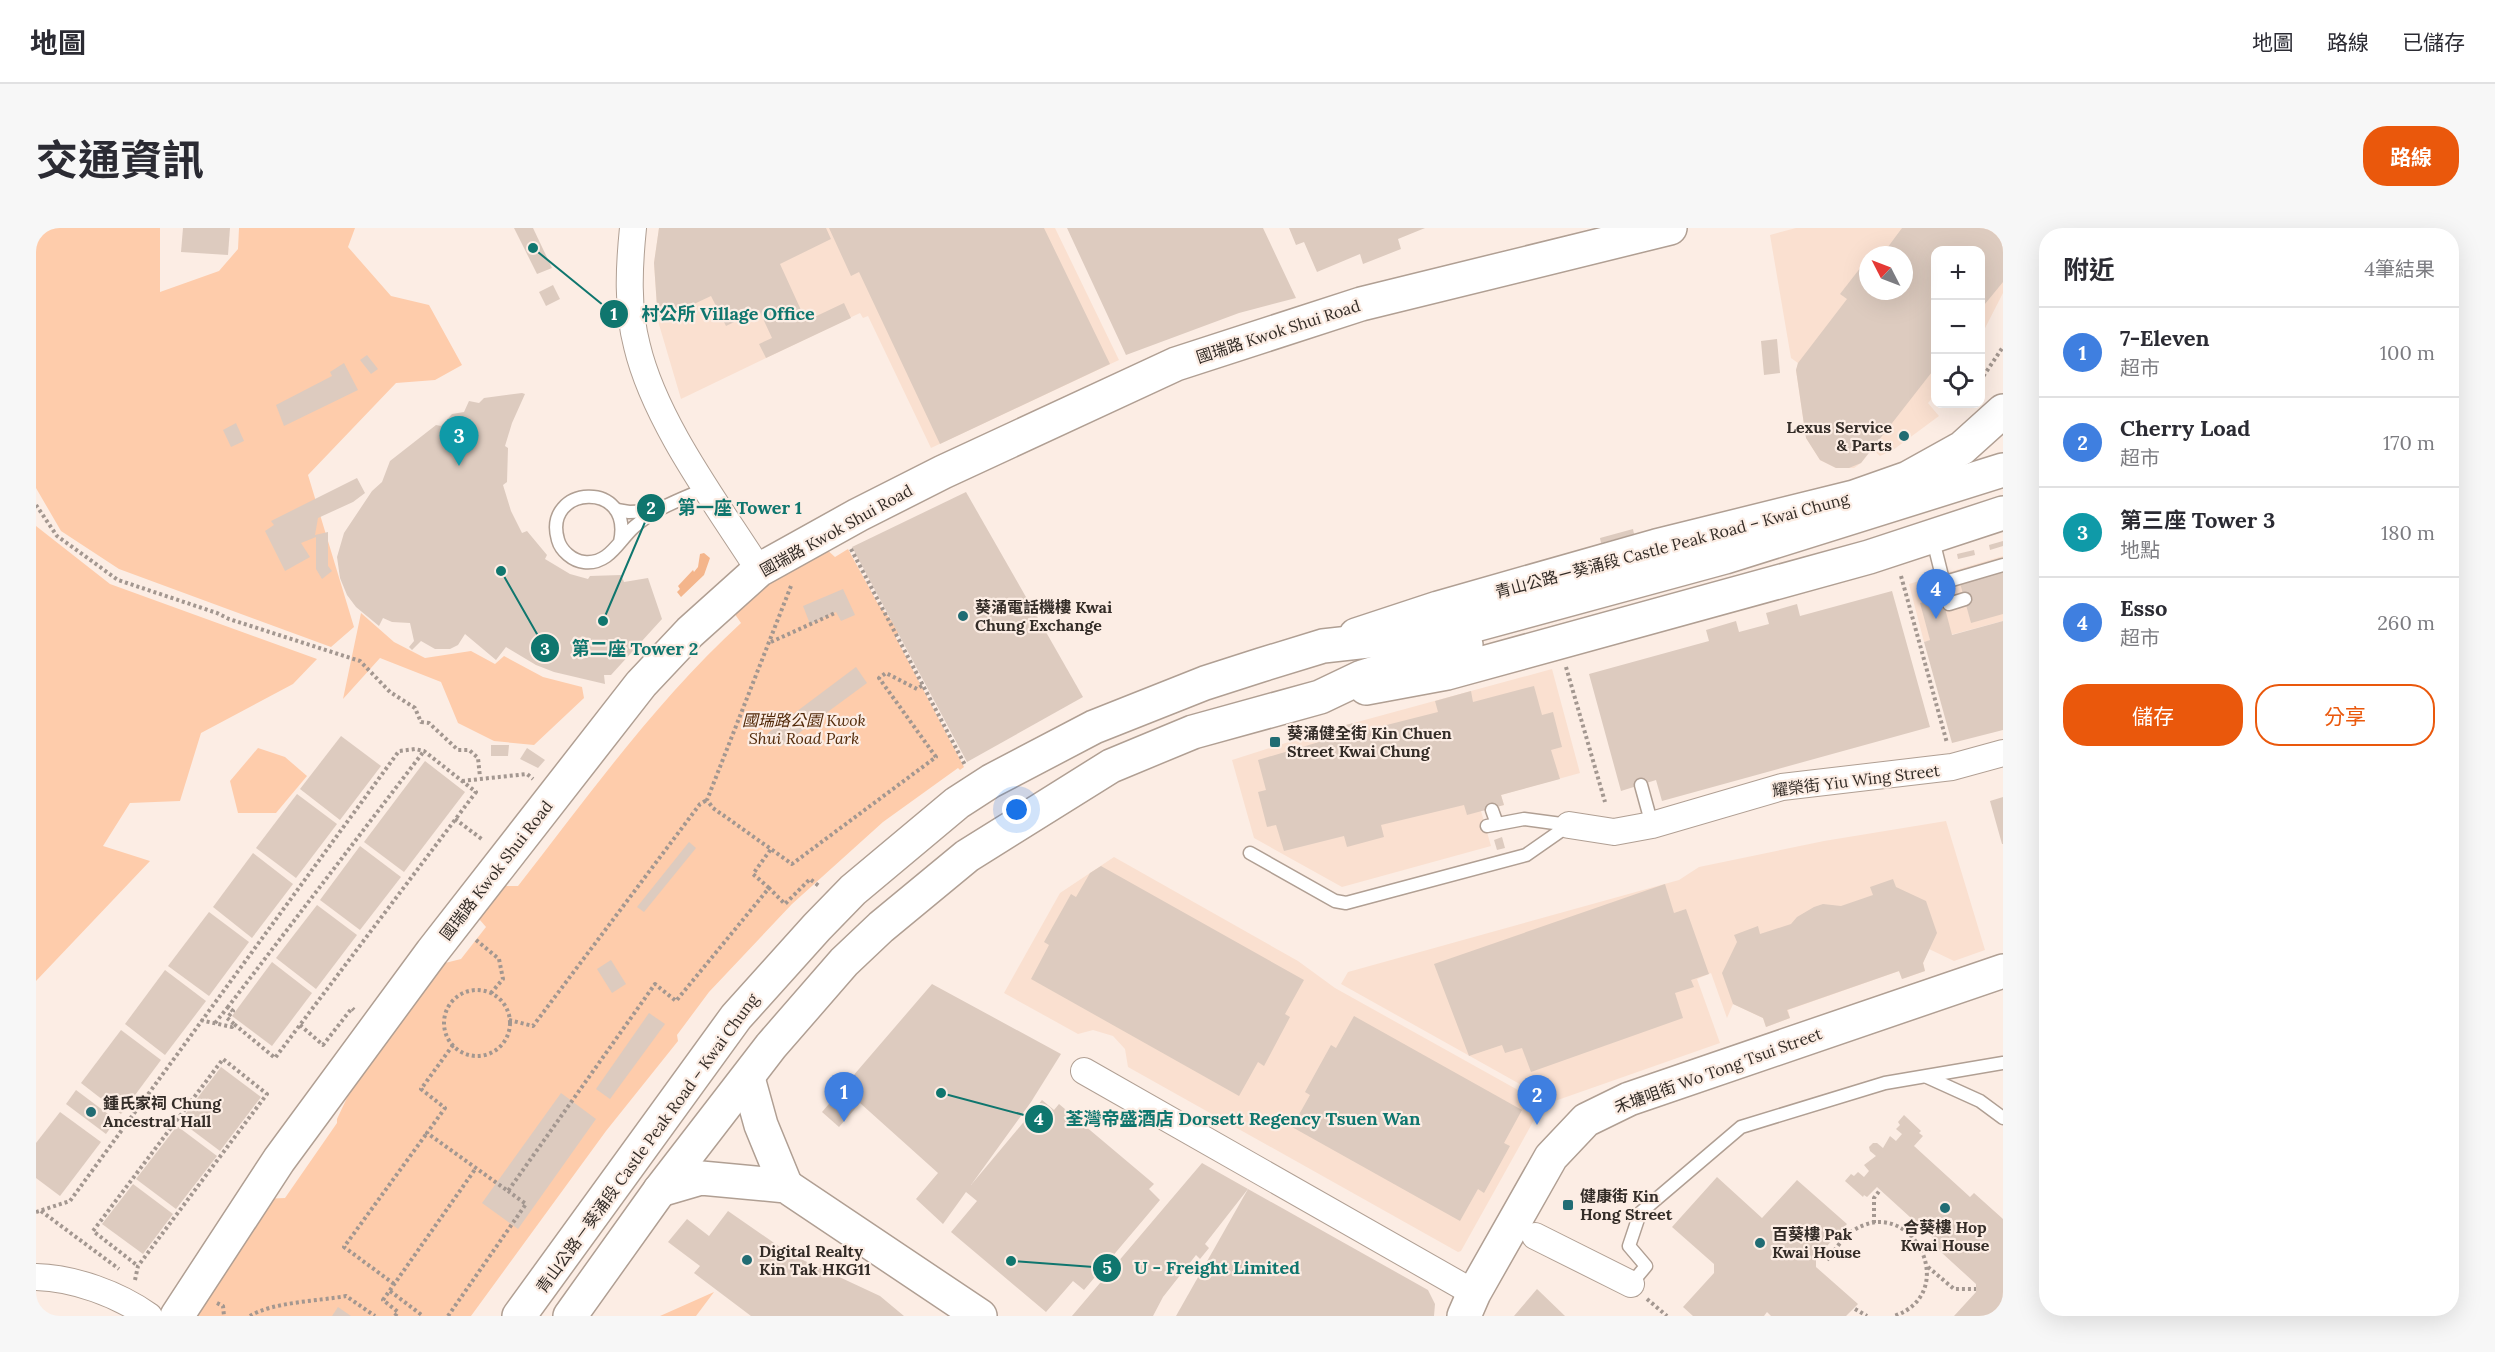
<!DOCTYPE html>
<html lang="zh-TW">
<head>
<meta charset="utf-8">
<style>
  body { margin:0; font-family:Lora,"Noto Sans TC",serif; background:#f7f7f7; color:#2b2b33 }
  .controls { position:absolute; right:18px; top:18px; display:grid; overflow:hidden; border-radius:12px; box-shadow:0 6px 24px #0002 }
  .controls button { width:54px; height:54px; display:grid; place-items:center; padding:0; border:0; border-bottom:2px solid #e1e1e2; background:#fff; color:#2b2b33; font:30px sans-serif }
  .compass { position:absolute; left:1823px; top:18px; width:54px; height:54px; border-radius:50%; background:#fff; box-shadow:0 6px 24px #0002; rotate:312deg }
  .you { position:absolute; left:981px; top:582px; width:21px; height:21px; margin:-15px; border:4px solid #fff; border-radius:50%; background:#1a73e8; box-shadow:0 0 0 9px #1a73e833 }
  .badge { display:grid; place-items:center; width:39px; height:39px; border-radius:50%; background:#ea580c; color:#fff; font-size:20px; font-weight:700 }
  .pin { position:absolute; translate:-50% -50px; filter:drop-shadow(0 2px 3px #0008) }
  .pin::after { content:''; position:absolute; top:32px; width:21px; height:18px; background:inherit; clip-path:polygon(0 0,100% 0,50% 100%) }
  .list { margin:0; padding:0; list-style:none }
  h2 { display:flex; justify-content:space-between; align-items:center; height:78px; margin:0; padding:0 24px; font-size:26px }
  h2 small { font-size:20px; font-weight:400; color:#7c7c81 }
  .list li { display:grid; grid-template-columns:39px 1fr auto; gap:18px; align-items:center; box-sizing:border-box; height:90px; padding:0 24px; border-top:2px solid #e1e1e2 }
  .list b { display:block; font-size:22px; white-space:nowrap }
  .list p { margin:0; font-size:20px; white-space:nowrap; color:#7c7c81 }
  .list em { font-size:20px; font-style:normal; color:#7c7c81 }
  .actions { display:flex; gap:12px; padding:18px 24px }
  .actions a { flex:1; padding:14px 0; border:2px solid #ea580c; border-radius:24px; text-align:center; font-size:21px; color:#ea580c }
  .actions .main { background:#ea580c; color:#fff }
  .icon { flex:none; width:33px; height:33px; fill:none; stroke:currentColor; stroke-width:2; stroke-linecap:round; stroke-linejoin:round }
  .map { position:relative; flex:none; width:1967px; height:1088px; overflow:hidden; border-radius:24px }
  header { display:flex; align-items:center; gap:36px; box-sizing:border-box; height:84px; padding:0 30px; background:#fff; border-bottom:2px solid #e1e1e2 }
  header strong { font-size:28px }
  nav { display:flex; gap:33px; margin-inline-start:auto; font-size:21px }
  .intro { display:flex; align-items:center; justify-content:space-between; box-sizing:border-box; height:144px; padding:0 36px }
  h1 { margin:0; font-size:42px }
  .button { padding:15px 27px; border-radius:24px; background:#ea580c; color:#fff; font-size:21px; font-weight:700 }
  main { display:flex; gap:36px; padding:0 36px }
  aside { flex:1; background:#fff; border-radius:24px; box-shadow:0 6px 24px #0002 }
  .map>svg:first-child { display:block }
  .built { fill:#fae0d0; fill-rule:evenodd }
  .green { fill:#feccab }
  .water { fill:#f4b58b }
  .building { fill:#ddcbbf }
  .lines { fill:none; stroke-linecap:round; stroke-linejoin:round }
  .lane-casing { stroke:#b09f93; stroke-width:15 }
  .street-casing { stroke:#b09f93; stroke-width:28 }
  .secondary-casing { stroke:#b09f93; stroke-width:36 }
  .primary-casing { stroke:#b09f93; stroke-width:36 }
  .path { stroke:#a39790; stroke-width:4; stroke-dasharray:3 3; stroke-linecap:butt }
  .lane { stroke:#fff; stroke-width:12 }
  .street { stroke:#fff; stroke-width:26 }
  .secondary { stroke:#fff; stroke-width:33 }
  .primary { stroke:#fff; stroke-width:33 }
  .poi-dot { fill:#216c73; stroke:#fcede4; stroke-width:2 }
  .labels { text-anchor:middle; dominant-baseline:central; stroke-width:4.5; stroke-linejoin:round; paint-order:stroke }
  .street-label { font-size:16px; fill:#332c27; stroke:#fcede4 }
  .poi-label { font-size:16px; font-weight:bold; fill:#332c27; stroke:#fcede4; text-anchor:start }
  .park-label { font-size:16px; font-style:italic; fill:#512908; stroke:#fcede4 }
  .leader { fill:none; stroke:#0f766e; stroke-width:2 }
  .callout-dot { fill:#0f766e; stroke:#fcede4; stroke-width:2 }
  .mark-label { font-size:18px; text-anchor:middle; font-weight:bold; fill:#fff }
  .callout-label { font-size:18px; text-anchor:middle; font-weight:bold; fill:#0f766e; stroke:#fcede4; stroke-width:4.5; stroke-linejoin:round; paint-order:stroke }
</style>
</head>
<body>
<header>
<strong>地圖</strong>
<nav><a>地圖</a><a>路線</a><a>已儲存</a></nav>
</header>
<div class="intro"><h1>交通資訊</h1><a class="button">路線</a></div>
<main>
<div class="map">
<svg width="1967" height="1088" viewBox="0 0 1967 1088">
  <rect width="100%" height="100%" fill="#fcede4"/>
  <g class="built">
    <polygon points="623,0 1019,0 1083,132 895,220 832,88 827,90 824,85 645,171 622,93 618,35"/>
    <path d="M1760 0H1967V65L1945 108 1944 22H1900L1899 167 1892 175 1903 188 1857 222 1844 228 1836 221 1825 235 1818 240H1800L1784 232 1770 210 1760 142 1762 135 1755 130 1734 7ZM1832 27H1868V63H1832Z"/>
    <polygon points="1967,328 1967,393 1888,414 1873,356"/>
    <polygon points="1516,441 1544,545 1465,567 1468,577 1445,583 1455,618 1306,659 1218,610 1196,532 1281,505"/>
    <polygon points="1910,593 1949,722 1918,733 1893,721 1887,735 1889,743 1866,751 1863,743 1752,782 1754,790 1730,799 1727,790 1697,776 1691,790 1675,745 1661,751 1684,815 1516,874 1305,756 1312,744 1643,652 1663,639 1788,613"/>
    <polygon points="1078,629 1262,733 1299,760 1507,876 1425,1023 1422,1024 1092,839 1089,821 1077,808 1057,802 1042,806 968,765 1024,665"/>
  </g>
  <g class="green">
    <polygon points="0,0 124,0 124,64 183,43 202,21 203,0 319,0 312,19 355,68 393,77 426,137 399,152 360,155 272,247 318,399 295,419 83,341 25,303 0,260"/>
    <polygon points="0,298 74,356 281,431 257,456 165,505 144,573 94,575 67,618 114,633 0,753"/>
    <path d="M789 320 799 329 812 321 842 376 864 403 859 408 928 539 924 542 922 540 847 594 756 676 673 764 641 807 642 813 570 903 435 1088H152L200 972 249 970 301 895V891L326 838 405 736 425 731 450 699 437 684 455 658H482C553 567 620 473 705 395L696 382 735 354Z"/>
    <polygon points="325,385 358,414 389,430 435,423 459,436 468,428 507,449 546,459 548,470 498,517 458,513 422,495 405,454 344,430 307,471"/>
    <polygon points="222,520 249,529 271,548 240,585 202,585 194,553"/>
    <polygon points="678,1064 660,1088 624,1088"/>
  </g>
  <polygon class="water" points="668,325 674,330 668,347 645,369 641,364 644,361 642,358 657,342 658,344 662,339 664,326"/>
  <g class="building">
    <polygon points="147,0 194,0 192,27 145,24"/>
    <polygon points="478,0 497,0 516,40 501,46"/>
    <polygon points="623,0 790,0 795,11 744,36 770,93 808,75 815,90 730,130 723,116 736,110 723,82 690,98 675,68 622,93 618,35"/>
    <polygon points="793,0 1008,0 1074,136 904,216 823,44 815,48"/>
    <polygon points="1031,0 1227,0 1260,70 1203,85 1090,127"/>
    <polygon points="1253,0 1389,0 1362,11 1365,21 1327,36 1324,26 1281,44 1268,14 1260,17"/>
    <polygon points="1866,0 1967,0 1967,54 1944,82 1944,22 1899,22 1899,140 1825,235 1813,240 1800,240 1784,232 1770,210 1760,142 1762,135 1811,71 1804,66 1832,30 1832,63 1868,63 1868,27 1846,27"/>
    <polygon points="517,57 524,71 510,78 503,64"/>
    <polygon points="1741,111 1744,145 1728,147 1725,113"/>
    <polygon points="331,127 342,141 335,146 324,132"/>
    <polygon points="308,135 322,162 248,198 240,177 296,148 294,144"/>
    <polygon points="486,165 489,166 476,195 469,218 472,220 471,254 467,257 475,283 486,305 491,303 511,327 509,331 534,346 552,351 554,348 585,347 588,354 612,350 626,391 575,447 568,447 569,456 518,444 500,437 470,419 460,432 429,406 422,417 414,421 399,421 385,413 376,422 373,419 378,413 374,395 356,394 347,390 343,398 320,379 311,367 304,350 301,329 308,305 336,263 346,254 354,233 400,197 405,198 416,186 428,184 433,173 443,175 448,170"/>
    <polygon points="200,195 208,213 195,219 187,202"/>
    <polygon points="321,250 329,265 317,274 282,290 279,307 292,304 292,338 296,343 286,351 280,341 280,309 265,315 274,329 249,343 229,303 238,297 235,293"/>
    <polygon points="930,264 1047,469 931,534 816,319"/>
    <polygon points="1597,301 1598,306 1565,315 1564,310"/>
    <polygon points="1967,313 1967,318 1954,322 1953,317"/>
    <polygon points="1938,322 1939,327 1922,331 1921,326"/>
    <polygon points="1967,343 1967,386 1935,395 1924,355"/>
    <polygon points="807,361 819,387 805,393 800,384 774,396 767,378"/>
    <polygon points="1856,363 1894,499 1626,573 1620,552 1585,563 1553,446 1673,413 1670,402 1700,393 1703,404 1733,396 1730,385 1761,376 1764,388"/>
    <polygon points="1906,369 1916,407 1967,393 1967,502 1916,515 1888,414 1894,412 1884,375"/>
    <polygon points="820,439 831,455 744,519 732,505"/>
    <polygon points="1498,458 1506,487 1517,484 1526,519 1515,522 1524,551 1465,567 1468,577 1431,587 1428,577 1345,597 1348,609 1311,619 1308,608 1248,623 1240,597 1231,599 1222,564 1230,562 1222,532 1283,514 1281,505 1317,495 1319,505 1402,484 1399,473 1435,463 1437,474"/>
    <polygon points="305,508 345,538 304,592 264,561"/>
    <polygon points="455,517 473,517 472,528 455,528"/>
    <polygon points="491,520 509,532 502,540 484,531"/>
    <polygon points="389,533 429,564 368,644 328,614"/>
    <polygon points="261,566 301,596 260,650 220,620"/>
    <polygon points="1967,569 1967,616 1966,616 1954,573"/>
    <polygon points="1466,609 1469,620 1461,622 1458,612"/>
    <polygon points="653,614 660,620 608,684 601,679"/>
    <polygon points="324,618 365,649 324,702 284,672"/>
    <polygon points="217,625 257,656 216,710 177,679"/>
    <polygon points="1065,638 1268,752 1249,786 1254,789 1228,838 1222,834 1203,868 995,751 1013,717 1008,714 1035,666 1040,669 1054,645"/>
    <polygon points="1857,651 1860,659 1890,673 1901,705 1887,735 1889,743 1866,751 1863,743 1751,782 1754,790 1730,799 1727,790 1697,776 1686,745 1701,714 1698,707 1722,698 1724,706 1755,696 1761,689 1778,679 1787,676 1805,678 1837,667 1834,659"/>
    <polygon points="1629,656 1638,685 1650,681 1673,746 1655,752 1658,759 1639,765 1647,790 1495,844 1486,820 1469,825 1466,817 1433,828 1398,736"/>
    <polygon points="281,677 321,707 280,761 240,730"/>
    <polygon points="173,684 213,714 173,768 132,738"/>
    <polygon points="575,732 590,756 576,765 561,741"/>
    <polygon points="236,734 276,765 236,818 196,788"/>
    <polygon points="129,742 170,773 129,827 89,796"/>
    <polygon points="896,756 1025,826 995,874 935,957 1006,872 1018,882 1023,876 1118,956 1113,961 1124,972 1048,1062 1037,1053 1010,1084 915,1004 941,973 930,964 907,996 880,971 902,945 824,875 803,899 786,884"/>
    <polygon points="613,785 629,796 574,871 560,861"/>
    <polygon points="1318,788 1486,882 1468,915 1474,918 1448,965 1442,961 1424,993 1256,899 1274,867 1269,864 1295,817 1300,820"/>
    <polygon points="85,802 125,832 85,886 45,855"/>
    <polygon points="185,839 225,869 184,923 144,893"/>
    <polygon points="40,862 80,892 70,906 30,876"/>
    <polygon points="525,865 560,891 482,1001 446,975"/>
    <polygon points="24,884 65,914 24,968 0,950 0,915"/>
    <polygon points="1868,887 1885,903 1883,905 1887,908 1878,918 1934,969 1938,965 1967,991 1967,1088 1918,1088 1940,1064 1940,1056 1894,1014 1897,1010 1841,959 1831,969 1828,967 1827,969 1809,953 1815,946 1818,948 1822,944 1828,949 1833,943 1828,937 1840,928 1834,923 1833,919 1837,915 1841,915 1847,920 1854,908 1860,913 1866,906 1860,901 1864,897 1862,894"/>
    <polygon points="141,898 181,928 140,981 100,951"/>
    <polygon points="1166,935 1212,961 1169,1016 1173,1020 1164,1031 1160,1027 1127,1069 1117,1088 1036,1088"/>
    <polygon points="1681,949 1726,990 1761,952 1811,996 1780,1030 1780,1039 1822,1076 1810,1088 1735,1088 1731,1084 1728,1088 1657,1088 1647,1079 1678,1045 1678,1036 1636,999"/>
    <polygon points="97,956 137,986 107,1026 66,996"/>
    <polygon points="1212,961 1392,1062 1399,1076 1398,1088 1140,1088"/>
    <polygon points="692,983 754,1026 844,1068 868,1088 715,1088 658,1045 664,1038 632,1014 651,991 673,1008"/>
    <polygon points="1501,1061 1529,1088 1478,1088"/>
    <polygon points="302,1079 315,1088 296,1088"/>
  </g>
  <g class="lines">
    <g class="lane-casing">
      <g id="lane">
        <polyline points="581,282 593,284 619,283"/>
        <polyline points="1896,308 1913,376 1929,371"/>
        <path d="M584 314C598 251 506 257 522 312 525 323 537 333 548 334 573 337 583 312 598 299 619 280 646 271 671 260"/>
        <polyline points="1909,354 1967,337"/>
        <polyline points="1605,557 1616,597"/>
        <polyline points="1456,582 1461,596"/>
        <polyline points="1451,598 1488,591 1533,597"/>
        <polyline points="1214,625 1299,673 1310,675 1490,627 1533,597"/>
        <polyline points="1891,849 1944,873 1967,890"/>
        <polyline points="1595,1056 1610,1038 1593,1018 1604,985 1705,899 1849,855 1967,835"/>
      </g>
    </g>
    <g class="street-casing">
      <g id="street">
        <path d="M597 0C593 39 591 80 601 118 619 194 681 276 723 342"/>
        <polyline points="1533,597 1578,604 1616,597 1746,559 1916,539 1967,525"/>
        <polyline points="1048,843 1438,1065"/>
        <polyline points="1499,1008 1595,1056"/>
        <path d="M0 1049C38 1050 82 1066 113 1088"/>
      </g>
    </g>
    <g class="secondary-casing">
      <g id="secondary">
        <polyline points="1320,407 1402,380 1620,318 1818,269 1872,250 1926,220 1967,183"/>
        <polyline points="1330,460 1411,445 1833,329 1967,285"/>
        <polyline points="712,850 725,897 750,958"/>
        <polyline points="624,962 665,950 750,958 944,1088"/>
        <polyline points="141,1088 243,932 396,724 605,456 654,404 723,342 822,287 907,244 1140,136 1325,76 1634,0"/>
        <polyline points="1428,1088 1438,1065 1515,929 1550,892 1593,871 1967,743"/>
      </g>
    </g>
    <g class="primary-casing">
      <g id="primary">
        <polyline points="483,1088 700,789 781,699 817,662 921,575 955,553 1058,499 1169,455 1225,437 1287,418 1413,404 1689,329 1967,242"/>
        <polyline points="534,1088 624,962 735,818 808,734 845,699 931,628 1075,538 1157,504 1284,469 1326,449 1430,417"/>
      </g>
    </g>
    <g class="path">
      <polyline points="1944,153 1967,119"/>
      <polyline points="0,277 21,308 82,352 181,385 193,391 324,433 354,464 379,480 385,494 393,495 422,522 433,522 442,530 444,549"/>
      <polyline points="815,321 929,537"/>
      <polyline points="1865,348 1911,515"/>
      <polyline points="755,358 671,572 677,580 756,636 900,529 843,450 850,445 881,461 887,457"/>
      <polyline points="735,414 799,385"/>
      <polyline points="1530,439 1569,574"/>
      <polyline points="426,553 491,546 497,551"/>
      <polyline points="419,591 447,612"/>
      <polyline points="733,660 717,646 735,621"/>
      <polyline points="440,712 463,731 467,751 455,765"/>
      <circle cx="441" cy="795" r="33"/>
      <polyline points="473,792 497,798 664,576 671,572"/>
      <polyline points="179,795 192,779"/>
      <polyline points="198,796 191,790 197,783 192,779 388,523"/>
      <polyline points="264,797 287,817 316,780 318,782"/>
      <polyline points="417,817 385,861 409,880 391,905 472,963 619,756 640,773 733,660 749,676 774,651 783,658"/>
      <polyline points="5,983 83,1041"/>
      <polyline points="0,984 34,973 363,523 379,521 388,523 440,564 239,830 198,796 196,799 164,792"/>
      <polyline points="1838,995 1838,970 1844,962"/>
      <path d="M1791 1032C1798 1023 1806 1011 1815 1004 1875 962 1927 1065 1858 1088"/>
      <polyline points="1892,1039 1918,1061 1940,1061"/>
      <polyline points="99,1052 102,1038 231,866 187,831 57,1003 102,1038"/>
      <polyline points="358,1056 308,1019 391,905"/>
      <polyline points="354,1063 387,1088"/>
      <polyline points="1611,1071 1631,1088"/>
      <polyline points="181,1075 187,1078 188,1088"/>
      <polyline points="1819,1081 1831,1088"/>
      <path d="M214 1088C236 1074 283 1073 310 1068L339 1088"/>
      <polyline points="359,1088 362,1084 347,1072 440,940"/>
      <polyline points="412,1088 490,976 472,963"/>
    </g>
    <use href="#lane" class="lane"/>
    <use href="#street" class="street"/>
    <use href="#secondary" class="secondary"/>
    <use href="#primary" class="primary"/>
  </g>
  <g class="poi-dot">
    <circle cx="1868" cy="208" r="6"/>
    <circle cx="927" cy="388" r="6"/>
    <rect x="1233" y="508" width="12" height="12" rx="3"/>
    <circle cx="55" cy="884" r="6"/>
    <rect x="1526" y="971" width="12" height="12" rx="3"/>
    <circle cx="1909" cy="980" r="6"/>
    <circle cx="1724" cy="1015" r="6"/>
    <circle cx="711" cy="1032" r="6"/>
  </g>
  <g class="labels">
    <g class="street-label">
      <text transform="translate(1242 103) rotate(-18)">國瑞路 Kwok Shui Road</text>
      <text transform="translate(800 302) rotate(-29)">國瑞路 Kwok Shui Road</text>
      <text transform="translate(1636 317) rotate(-15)">青山公路－葵涌段 Castle Peak Road – Kwai Chung</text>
      <text transform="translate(1820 552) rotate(-7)">耀榮街 Yiu Wing Street</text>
      <text transform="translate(460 642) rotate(-52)">國瑞路 Kwok Shui Road</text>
      <text transform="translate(1682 842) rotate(-20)">禾塘咀街 Wo Tong Tsui Street</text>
      <text transform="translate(611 915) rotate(-54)">青山公路－葵涌段 Castle Peak Road – Kwai Chung</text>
    </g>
    <g class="poi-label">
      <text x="1856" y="199" text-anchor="end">Lexus Service<tspan x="1856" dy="18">&amp; Parts</tspan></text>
      <text x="939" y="379">葵涌電話機樓 Kwai<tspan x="939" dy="18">Chung Exchange</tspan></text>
      <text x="1251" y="505">葵涌健全街 Kin Chuen<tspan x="1251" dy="18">Street Kwai Chung</tspan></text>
      <text x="67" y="875">鍾氏家祠 Chung<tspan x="67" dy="18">Ancestral Hall</tspan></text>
      <text x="1544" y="968">健康街 Kin<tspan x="1544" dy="18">Hong Street</tspan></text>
      <text x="1909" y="999" text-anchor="middle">合葵樓 Hop<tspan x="1909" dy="18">Kwai House</tspan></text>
      <text x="1736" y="1006">百葵樓 Pak<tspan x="1736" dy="18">Kwai House</tspan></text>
      <text x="723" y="1023">Digital Realty<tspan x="723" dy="18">Kin Tak HKG11</tspan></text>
    </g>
    <g class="park-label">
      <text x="768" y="492">國瑞路公園 Kwok<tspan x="768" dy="18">Shui Road Park</tspan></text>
    </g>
  </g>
  <path class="leader" d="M497 20L578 86M567 393L615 280M465 343L509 420M905 865L1003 891M975 1033L1071 1040"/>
  <g class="callout-dot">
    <circle cx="497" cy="20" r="6"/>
    <circle cx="567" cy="393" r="6"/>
    <circle cx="465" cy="343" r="6"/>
    <circle cx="905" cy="865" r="6"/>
    <circle cx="975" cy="1033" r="6"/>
    <circle cx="578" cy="86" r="15"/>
    <circle cx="615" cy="280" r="15"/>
    <circle cx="509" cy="420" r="15"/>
    <circle cx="1003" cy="891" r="15"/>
    <circle cx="1071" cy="1040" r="15"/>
  </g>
  <g class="mark-label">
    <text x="578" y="92">1</text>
    <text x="615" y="286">2</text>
    <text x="509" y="427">3</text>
    <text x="1003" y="897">4</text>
    <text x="1071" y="1046">5</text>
  </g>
  <g class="callout-label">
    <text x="692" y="92">村公所 Village Office</text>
    <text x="704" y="286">第一座 Tower 1</text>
    <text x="599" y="427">第二座 Tower 2</text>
    <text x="1207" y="897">荃灣帝盛酒店 Dorsett Regency Tsuen Wan</text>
    <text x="1181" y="1046">U - Freight Limited</text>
  </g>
</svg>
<div class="controls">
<button>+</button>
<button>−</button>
<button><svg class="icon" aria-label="locate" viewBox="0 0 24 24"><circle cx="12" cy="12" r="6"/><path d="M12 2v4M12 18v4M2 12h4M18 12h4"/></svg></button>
</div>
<svg class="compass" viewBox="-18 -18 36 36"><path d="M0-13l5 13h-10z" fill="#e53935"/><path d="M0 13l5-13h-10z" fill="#7c7c81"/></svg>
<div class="you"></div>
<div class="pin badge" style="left:808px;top:894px;background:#3f7fe0">1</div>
<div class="pin badge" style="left:1501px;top:897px;background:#3f7fe0">2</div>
<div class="pin badge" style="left:423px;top:238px;background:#0f9aa8">3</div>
<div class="pin badge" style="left:1900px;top:391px;background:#3f7fe0">4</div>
</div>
<aside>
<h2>附近<small>4筆結果</small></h2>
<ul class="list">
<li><span class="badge" style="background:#3f7fe0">1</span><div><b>7-Eleven</b><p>超市</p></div><em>100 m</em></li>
<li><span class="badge" style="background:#3f7fe0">2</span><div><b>Cherry Load</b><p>超市</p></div><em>170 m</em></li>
<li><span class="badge" style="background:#0f9aa8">3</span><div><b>第三座 Tower 3</b><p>地點</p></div><em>180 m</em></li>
<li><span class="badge" style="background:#3f7fe0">4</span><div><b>Esso</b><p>超市</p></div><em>260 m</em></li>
</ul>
<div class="actions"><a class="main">儲存</a><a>分享</a></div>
</aside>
</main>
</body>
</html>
